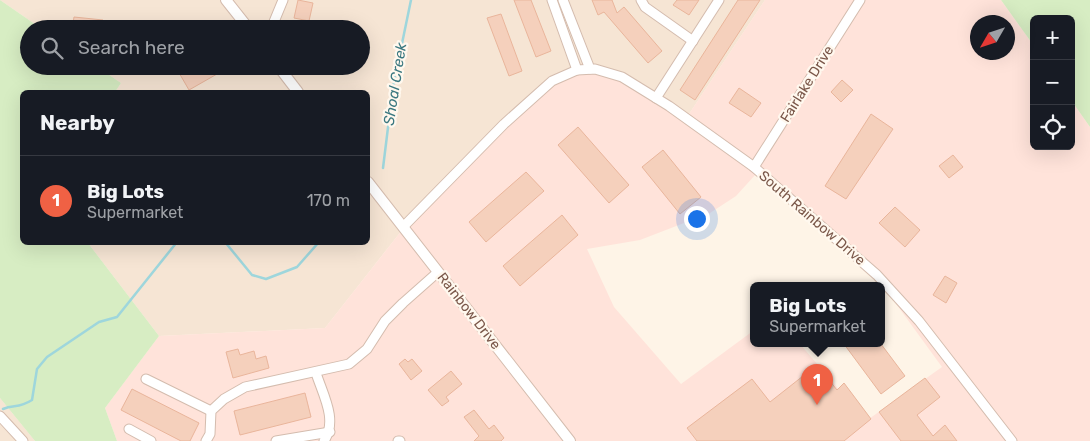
<!DOCTYPE html>
<html lang="en">
<head>
<meta charset="utf-8">
<style>
  body { margin:0; font-family:Rubik,sans-serif; background:#20242c; color:#f1f3f6 }
  .controls { position:absolute; right:15px; top:15px; display:grid; overflow:hidden; border-radius:8px; box-shadow:0 5px 20px #0002 }
  .controls button { width:45px; height:45px; display:grid; place-items:center; padding:0; border:0; border-bottom:1px solid #363941; background:#171b24; color:#f1f3f6; font:25px sans-serif }
  .compass { position:absolute; left:970px; top:15px; width:45px; height:45px; border-radius:50%; background:#171b24; box-shadow:0 5px 20px #0002; rotate:231deg }
  .you { position:absolute; left:696px; top:218px; width:18px; height:18px; margin:-12px; border:4px solid #fff; border-radius:50%; background:#1a73e8; box-shadow:0 0 0 8px #1a73e833 }
  .badge { display:grid; place-items:center; width:32px; height:32px; border-radius:50%; background:#f06144; color:#fff; font-size:16px; font-weight:700 }
  .pin { position:absolute; translate:-50% -41px; filter:drop-shadow(0 1px 2px #0008) }
  .pin::after { content:''; position:absolute; top:26px; width:18px; height:15px; background:inherit; clip-path:polygon(0 0,100% 0,50% 100%) }
  .popup { position:absolute; left:750px; top:282px; width:135px; height:65px; box-sizing:border-box; display:grid; place-content:center; border-radius:8px; background:#171b24; filter:drop-shadow(0 1px 4px #0005); font-size:16px; white-space:nowrap; color:#9ea1a6 }
  .popup b { font-size:19px; color:#f1f3f6 }
  .popup::after { content:''; position:absolute; left:50%; top:100%; margin-left:-10px; border:10px solid transparent; border-top-color:#171b24 }
  .list { margin:0; padding:0; list-style:none }
  h2 { display:flex; justify-content:space-between; align-items:center; height:65px; margin:0; padding:0 20px; font-size:21px }
  h2 small { font-size:16px; font-weight:400; color:#9ea1a6 }
  .list li { display:grid; grid-template-columns:32px 1fr auto; gap:15px; align-items:center; box-sizing:border-box; height:90px; padding:0 20px; border-top:1px solid #363941 }
  .list b { display:block; font-size:19px; white-space:nowrap }
  .list p { margin:0; font-size:16px; white-space:nowrap; color:#9ea1a6 }
  .list em { font-size:16px; font-style:normal; color:#9ea1a6 }
  .icon { flex:none; width:28px; height:28px; fill:none; stroke:currentColor; stroke-width:2; stroke-linecap:round; stroke-linejoin:round }
  .map { position:relative; flex:none; width:1090px; height:441px; overflow:hidden }
  .search { position:absolute; background:#171b24; box-shadow:0 5px 20px #0002; left:20px; top:20px; width:350px; height:55px; display:flex; align-items:center; gap:12px; box-sizing:border-box; padding:0 18px; border-radius:28px; color:#9ea1a6; font-size:19px }
  .panel { position:absolute; background:#171b24; box-shadow:0 5px 20px #0002; left:20px; top:90px; width:350px; height:155px; border-radius:8px }
  .map>svg:first-child { display:block }
  .residential { fill:#f6e5d4 }
  .commercial { fill:#ffe3da; fill-rule:evenodd }
  .green { fill:#d7edc3 }
  .lines { fill:none; stroke-linecap:round; stroke-linejoin:round }
  .stream { stroke:#9ed6dc; stroke-width:2.5 }
  .building { fill:#f5d0bc; stroke:#e9b59b }
  .minor-casing { stroke:#d4bcae; stroke-width:11 }
  .tertiary-casing { stroke:#d4bcae; stroke-width:12 }
  .minor { stroke:#fff; stroke-width:9 }
  .tertiary { stroke:#fff; stroke-width:10 }
  .labels { text-anchor:middle; dominant-baseline:central; stroke-width:4.5; stroke-linejoin:round; paint-order:stroke }
  .street-label { font-size:14px; fill:#7a5749; stroke:#fff8ee }
  .water-label { font-size:15px; font-style:italic; fill:#3b7880; stroke:#fff8ee }
</style>
</head>
<body>
<div class="map">
<svg width="1090" height="441" viewBox="0 0 1090 441">
  <rect width="100%" height="100%" fill="#fef4e7"/>
  <g class="residential">
    <polygon points="0,0 765,0 687,117 406,225 325,328 159,336 88,243 368,242 368,92 115,92 121,83 96,66 361,66 361,29 42,29"/>
    <polygon points="0,398 35,441 0,441"/>
  </g>
  <path class="commercial" d="M765 0H1001L1034 46V146H1071V100L1090 127V441H117L105 408 159 336 325 328 406 225 538 92 577 70 613 75 687 117ZM978 22H1008V52H978ZM756 174 886 290 942 367 866 421 800 344H753V331L681 384 614 307 587 249 640 240 710 213 736 196Z"/>
  <g class="green">
    <polygon points="0,0 42,29 29,29 29,66 96,66 121,83 115,92 22,92 22,242 88,243 159,336 105,408 117,441 35,441 0,398"/>
    <polygon points="1001,0 1090,0 1090,127 1071,100 1071,19 1034,19 1034,46"/>
  </g>
  <g class="lines">
    <g class="stream">
      <polyline points="383,168 393,87 411,0"/>
      <polyline points="225,242 252,275 266,279 297,267 319,242"/>
      <path d="M3 409C14 404 18 409 32 400L37 369 47 357 99 322 117 317 177 242"/>
    </g>
  </g>
  <g class="building">
    <polygon points="298,0 313,3 309,21 294,18"/>
    <polygon points="514,0 531,0 551,51 536,57"/>
    <polygon points="592,0 612,0 617,13 624,7 662,51 648,63 604,12 598,15"/>
    <polygon points="677,0 699,0 689,15 673,5"/>
    <polygon points="738,0 760,0 695,100 680,90"/>
    <polygon points="501,14 522,71 509,76 487,18"/>
    <polygon points="74,17 103,20 102,29 72,29"/>
    <polygon points="186,66 231,66 189,90 178,71"/>
    <polygon points="842,80 853,90 841,102 831,92"/>
    <polygon points="739,88 761,103 751,117 729,103"/>
    <polygon points="871,114 893,129 846,199 825,186"/>
    <polygon points="578,127 629,185 609,203 558,145"/>
    <polygon points="663,150 701,197 680,214 642,167"/>
    <polygon points="953,155 963,167 949,178 939,166"/>
    <polygon points="526,172 544,191 486,242 469,222"/>
    <polygon points="895,207 920,230 905,247 879,223"/>
    <polygon points="562,215 578,235 520,286 503,266"/>
    <polygon points="945,276 957,283 946,303 933,295"/>
    <polygon points="844,344 881,344 905,376 881,394"/>
    <polygon points="238,349 240,355 254,351 256,359 266,356 269,368 233,378 226,352"/>
    <polygon points="405,359 408,362 412,359 422,371 411,380 399,364"/>
    <polygon points="817,365 837,390 844,383 871,419 844,441 697,441 687,428 752,379 770,402"/>
    <polygon points="451,371 462,384 446,397 449,401 442,406 428,390"/>
    <polygon points="925,378 940,397 917,415 933,436 945,425 957,441 901,441 879,412"/>
    <polygon points="132,389 199,423 190,441 181,441 121,410"/>
    <polygon points="305,393 311,417 240,435 234,411"/>
    <polygon points="474,410 489,429 494,425 504,438 501,441 474,441 479,436 464,417"/>
  </g>
  <g class="lines">
    <g class="minor-casing">
      <g id="minor">
        <polyline points="552,0 577,70"/>
        <polyline points="563,0 590,69"/>
        <polyline points="641,0 645,7 693,41"/>
        <polyline points="271,29 283,0"/>
        <polyline points="656,98 719,0"/>
        <polyline points="754,167 860,0"/>
        <polyline points="403,227 504,124 552,81 577,70 595,69 622,77 669,106 754,167 877,275 919,321 1012,441"/>
        <path d="M316 373C323 395 338 420 324 441"/>
        <polyline points="146,379 211,411"/>
        <polyline points="0,416 23,441"/>
        <polyline points="129,429 151,441"/>
        <polyline points="206,441 210,434 211,411 224,399 245,387 349,364 367,349 385,321 403,303 438,272"/>
        <polyline points="276,441 330,432"/>
        <polyline points="398,441 400,441"/>
      </g>
    </g>
    <g class="tertiary-casing">
      <g id="tertiary">
        <polyline points="226,0 249,29"/>
        <polyline points="278,66 298,92"/>
        <polyline points="368,182 570,441"/>
      </g>
    </g>
    <use href="#minor" class="minor"/>
    <use href="#tertiary" class="tertiary"/>
  </g>
  <g class="labels">
    <g class="street-label">
      <text transform="translate(807 84) rotate(-58)">Fairlake Drive</text>
      <text transform="translate(812 218) rotate(41)">South Rainbow Drive</text>
      <text transform="translate(469 311) rotate(52)">Rainbow Drive</text>
    </g>
    <g class="water-label">
      <text transform="translate(395 84) rotate(-81)">Shoal Creek</text>
    </g>
  </g>
</svg>
<div class="controls">
<button>+</button>
<button>−</button>
<button><svg class="icon" aria-label="locate" viewBox="0 0 24 24"><circle cx="12" cy="12" r="6"/><path d="M12 2v4M12 18v4M2 12h4M18 12h4"/></svg></button>
</div>
<svg class="compass" viewBox="-18 -18 36 36"><path d="M0-13l5 13h-10z" fill="#e53935"/><path d="M0 13l5-13h-10z" fill="#9ea1a6"/></svg>
<div class="you"></div>
<div class="pin badge" style="left:817px;top:405px">1</div>
<div class="popup"><b>Big Lots</b>Supermarket</div>
<div class="search"><svg class="icon" aria-label="search" viewBox="0 0 24 24"><circle cx="10" cy="10" r="6"/><path d="M15 15l6 6"/></svg>Search here</div>
<section class="panel">
<h2>Nearby<small></small></h2>
<ul class="list">
<li><span class="badge">1</span><div><b>Big Lots</b><p>Supermarket</p></div><em>170 m</em></li>
</ul>
</section>
</div>
</body>
</html>
